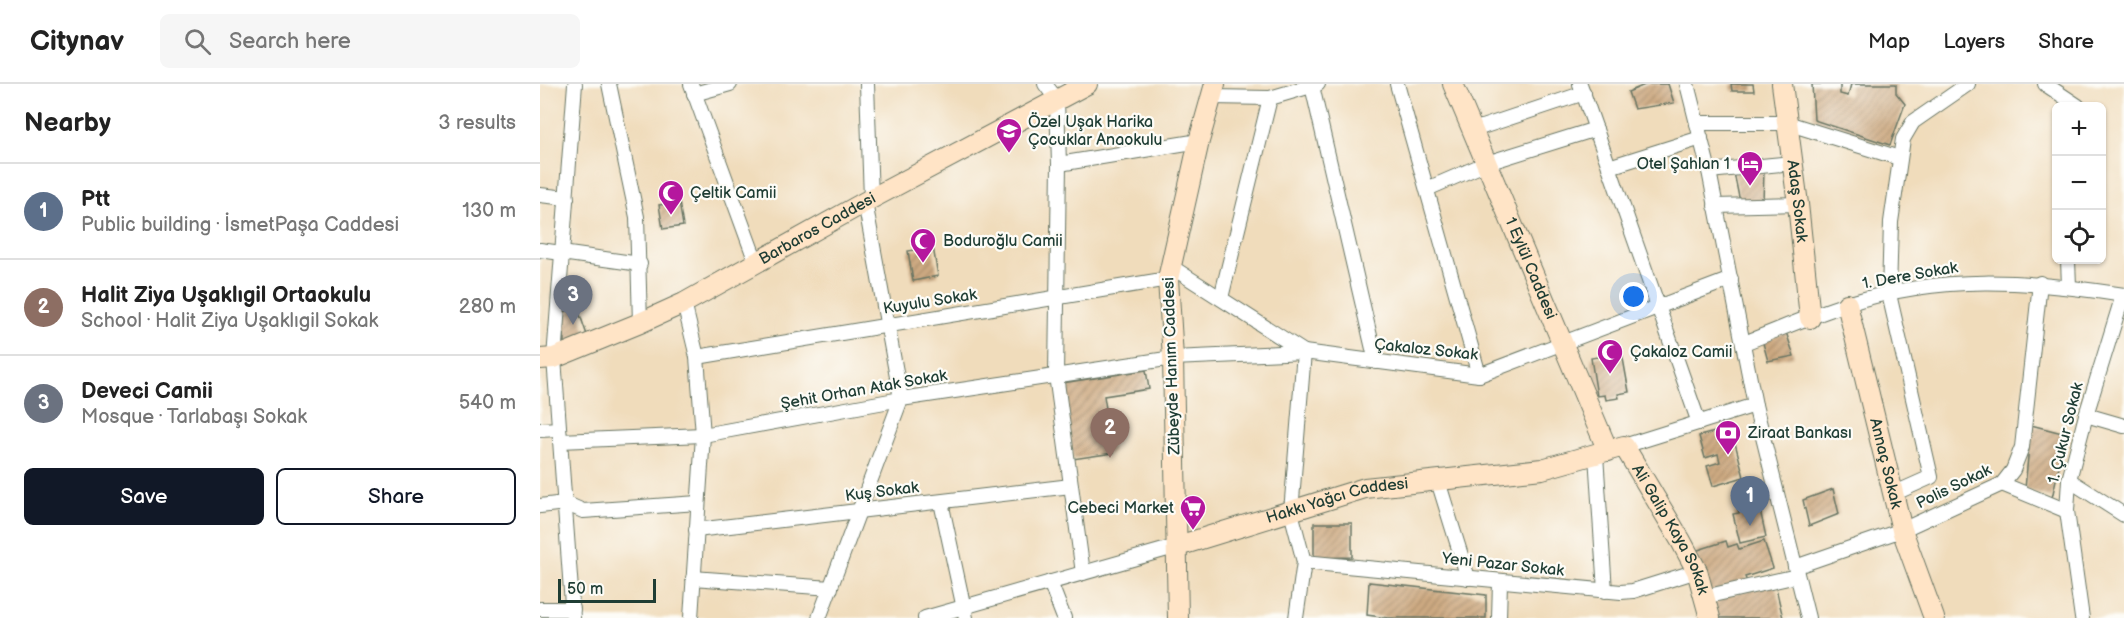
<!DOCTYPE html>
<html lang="en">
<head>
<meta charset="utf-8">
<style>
  body { margin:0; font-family:"Balsamiq Sans",sans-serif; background:#f6f6f6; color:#222 }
  .controls { position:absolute; right:18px; top:18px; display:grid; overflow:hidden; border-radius:9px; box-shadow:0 2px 4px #0004 }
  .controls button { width:54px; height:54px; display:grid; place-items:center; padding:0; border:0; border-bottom:2px solid #e0e0e0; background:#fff; color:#222; font:30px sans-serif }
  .scale { position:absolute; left:18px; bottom:15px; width:98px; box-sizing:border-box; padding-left:6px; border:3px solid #1f3d34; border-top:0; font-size:16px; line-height:21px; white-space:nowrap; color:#1f3d34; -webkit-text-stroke:4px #fdfcf7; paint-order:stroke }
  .you { position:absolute; left:1094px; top:213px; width:21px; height:21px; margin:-15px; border:4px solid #fff; border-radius:50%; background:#1a73e8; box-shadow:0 0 0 9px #1a73e833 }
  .badge { display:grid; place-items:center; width:39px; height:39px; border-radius:50%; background:#111827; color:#fff; font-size:20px; font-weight:700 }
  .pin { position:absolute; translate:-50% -50px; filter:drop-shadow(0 2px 3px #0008) }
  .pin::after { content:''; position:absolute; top:32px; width:21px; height:18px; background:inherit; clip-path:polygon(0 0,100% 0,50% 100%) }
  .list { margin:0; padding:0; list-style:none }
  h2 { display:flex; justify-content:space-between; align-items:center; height:78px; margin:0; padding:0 24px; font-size:26px }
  h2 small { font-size:20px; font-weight:400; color:#767676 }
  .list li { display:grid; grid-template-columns:39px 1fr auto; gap:18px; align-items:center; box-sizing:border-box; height:96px; padding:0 24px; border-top:2px solid #e0e0e0 }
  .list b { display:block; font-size:22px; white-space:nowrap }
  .list p { margin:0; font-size:20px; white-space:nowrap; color:#767676 }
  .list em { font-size:20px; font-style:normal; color:#767676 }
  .actions { display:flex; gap:12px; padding:18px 24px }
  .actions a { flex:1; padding:14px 0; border:2px solid #111827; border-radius:9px; text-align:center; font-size:21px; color:#111827 }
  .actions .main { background:#111827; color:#fff }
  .icon { flex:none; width:33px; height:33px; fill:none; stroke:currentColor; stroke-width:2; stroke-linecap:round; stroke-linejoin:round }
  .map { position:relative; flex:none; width:1584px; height:534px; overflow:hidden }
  header { display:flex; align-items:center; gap:36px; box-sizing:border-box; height:84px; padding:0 30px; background:#fff; border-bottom:2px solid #e0e0e0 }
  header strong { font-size:28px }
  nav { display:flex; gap:33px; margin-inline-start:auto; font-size:21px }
  .search { width:420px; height:54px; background:#f6f6f6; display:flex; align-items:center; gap:15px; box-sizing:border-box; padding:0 21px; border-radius:9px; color:#767676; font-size:22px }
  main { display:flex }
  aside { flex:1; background:#fff }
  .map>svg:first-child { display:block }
  .building { fill:url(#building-hatch) }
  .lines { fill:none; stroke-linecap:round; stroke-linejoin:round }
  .street-casing { stroke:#687563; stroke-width:16 }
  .secondary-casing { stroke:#687563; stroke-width:22 }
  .street { stroke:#fff; stroke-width:14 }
  .secondary { stroke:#ffe4c6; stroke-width:20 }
  .labels { text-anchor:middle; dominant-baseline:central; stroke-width:4.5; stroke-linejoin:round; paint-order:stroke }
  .poi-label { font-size:16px; fill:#1f3d34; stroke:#fdfcf7; text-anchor:start }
  .street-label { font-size:16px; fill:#1f3d34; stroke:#fdfcf7 }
</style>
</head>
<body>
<header>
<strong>Citynav</strong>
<div class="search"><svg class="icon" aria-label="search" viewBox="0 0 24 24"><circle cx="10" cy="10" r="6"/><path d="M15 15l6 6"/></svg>Search here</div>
<nav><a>Map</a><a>Layers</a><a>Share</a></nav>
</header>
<main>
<aside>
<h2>Nearby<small>3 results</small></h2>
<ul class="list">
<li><span class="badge" style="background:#5c6f8a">1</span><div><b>Ptt</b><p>Public building · İsmetPaşa Caddesi</p></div><em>130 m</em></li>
<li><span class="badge" style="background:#8d6e63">2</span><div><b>Halit Ziya Uşaklıgil Ortaokulu</b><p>School · Halit Ziya Uşaklıgil Sokak</p></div><em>280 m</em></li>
<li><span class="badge" style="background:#6b7280">3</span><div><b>Deveci Camii</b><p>Mosque · Tarlabaşı Sokak</p></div><em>540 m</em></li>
</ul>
<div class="actions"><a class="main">Save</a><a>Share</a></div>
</aside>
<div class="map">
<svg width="1584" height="534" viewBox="0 0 1584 534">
  <defs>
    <pattern id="building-hatch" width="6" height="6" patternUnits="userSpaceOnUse" patternTransform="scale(1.5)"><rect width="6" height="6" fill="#ceaa82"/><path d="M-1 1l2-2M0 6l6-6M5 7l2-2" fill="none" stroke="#a78c6b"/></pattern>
  </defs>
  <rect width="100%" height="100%" fill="#fdfcf7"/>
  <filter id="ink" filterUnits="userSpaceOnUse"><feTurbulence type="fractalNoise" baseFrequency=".0167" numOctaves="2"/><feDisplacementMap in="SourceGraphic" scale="12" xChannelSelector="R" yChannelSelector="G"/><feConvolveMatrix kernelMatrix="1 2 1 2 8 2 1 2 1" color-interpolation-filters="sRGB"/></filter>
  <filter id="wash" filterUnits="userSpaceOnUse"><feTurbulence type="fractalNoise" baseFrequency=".008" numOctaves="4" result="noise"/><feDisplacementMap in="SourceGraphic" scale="24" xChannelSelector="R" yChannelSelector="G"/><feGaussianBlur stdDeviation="1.35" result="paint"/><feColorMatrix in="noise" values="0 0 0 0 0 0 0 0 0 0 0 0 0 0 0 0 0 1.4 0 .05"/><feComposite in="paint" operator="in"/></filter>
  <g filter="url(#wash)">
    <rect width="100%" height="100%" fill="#f0dcbb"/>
    <g id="blocks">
      <g class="building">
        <polygon points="1107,0 1128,0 1134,19 1094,25 1088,8"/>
        <polygon points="1191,0 1213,0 1214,7 1192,7"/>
        <polygon points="1272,0 1300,0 1300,10 1308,12 1311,0 1356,0 1356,9 1365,20 1350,61 1274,36"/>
        <polygon points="1224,86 1223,117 1200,118 1194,89"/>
        <polygon points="139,118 143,142 123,145 119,121"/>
        <polygon points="393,163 398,192 373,197 368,167"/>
        <polygon points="38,225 48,254 24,260 23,228"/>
        <polygon points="1246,248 1254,272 1228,277 1223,259 1225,256"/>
        <polygon points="1082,269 1089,308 1078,310 1079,314 1066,316 1065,311 1057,312 1051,274"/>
        <polygon points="606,286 609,305 564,312 573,369 533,375 522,299"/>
        <polygon points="1491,341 1526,350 1512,414 1485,405"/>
        <polygon points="1191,344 1204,393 1173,402 1167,382 1180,378 1178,370 1165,374 1159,352"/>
        <polygon points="1293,405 1299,430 1269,442 1263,416"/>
        <polygon points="1217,412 1226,453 1200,459 1193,430 1199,429 1196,417"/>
        <polygon points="774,439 812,439 812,473 774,474"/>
        <polygon points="1186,457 1188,463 1197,460 1199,465 1224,457 1233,484 1205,493 1207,498 1169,510 1155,467"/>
        <polygon points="829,498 946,511 946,534 848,534 827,531"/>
        <polygon points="1235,500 1243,534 1175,534 1171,516"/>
      </g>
    </g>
  </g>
  <g filter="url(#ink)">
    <use href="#blocks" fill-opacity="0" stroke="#687563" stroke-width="1.5"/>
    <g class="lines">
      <g class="street-casing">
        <g id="street">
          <polyline points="69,0 97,133 100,239"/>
          <polyline points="151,0 216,178"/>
          <polyline points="327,0 331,115"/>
          <polyline points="505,0 517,16 519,80 516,291 543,489"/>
          <polyline points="857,0 939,291"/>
          <polyline points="1040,0 1159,339"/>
          <polyline points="1147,0 1169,87 1215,321 1268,534"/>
          <polyline points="1505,0 1538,22"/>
          <polyline points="772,2 836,278"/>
          <polyline points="154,10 190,0"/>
          <polyline points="671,13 730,14 778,0"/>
          <polyline points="1157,39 1247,39 1359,74"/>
          <polyline points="933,46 1044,9"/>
          <polyline points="519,80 659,57"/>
          <polyline points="1069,83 1161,54"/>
          <polyline points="1169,87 1253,79"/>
          <polyline points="887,105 947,79 1056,45"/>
          <polyline points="0,111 27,114"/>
          <polyline points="1175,122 1258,120"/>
          <polyline points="0,166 100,180"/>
          <polyline points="1528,176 1529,202"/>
          <polyline points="630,182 764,268 751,428 764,478 756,534"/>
          <polyline points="681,214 730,14"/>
          <polyline points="144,219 157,273 163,351 151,534"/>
          <path d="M1204 259C1238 246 1272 231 1307 220 1402 190 1487 196 1584 211"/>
          <polyline points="157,273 628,195"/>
          <polyline points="1546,331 1584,342"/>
          <polyline points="0,346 19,345"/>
          <polyline points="20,357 163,351 361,315 633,274 764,268 939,291 1191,195"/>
          <polyline points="1084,362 1215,321"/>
          <polyline points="1056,371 1065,507"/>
          <polyline points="1529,396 1584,431"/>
          <polyline points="898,397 928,494"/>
          <polyline points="1462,400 1527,427"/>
          <polyline points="1353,410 1391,393 1349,210 1351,138 1363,55 1373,38 1428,0"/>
          <polyline points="401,418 426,534"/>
          <polyline points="0,422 25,419 43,427 158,419"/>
          <polyline points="156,446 531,402"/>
          <polyline points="764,478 1081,508 1093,507 1157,487"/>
          <polyline points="1255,483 1362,446 1462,400 1473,386 1482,363 1500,199"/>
          <polyline points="153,494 291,504"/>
          <polyline points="510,498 524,534"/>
          <polyline points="1164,513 1257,492"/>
          <polyline points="0,525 33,525"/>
          <polyline points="33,534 14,274 35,0"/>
          <polyline points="279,534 361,315 325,118"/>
          <polyline points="385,534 638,462"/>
          <polyline points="959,534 960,498"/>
          <polyline points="1542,534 1527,427 1529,396 1546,331 1583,211"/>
        </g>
      </g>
      <g class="secondary-casing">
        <g id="secondary">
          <path id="s1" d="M913 0 1068 367"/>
          <path id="s2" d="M1242 0 1258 120 1270 234"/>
          <path id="s3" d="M1307 220 1362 446 1394 534"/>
          <path id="s4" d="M0 275 14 274 100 239 144 219 325 118 547 0"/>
          <path id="s5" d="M638 462 825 404 1002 385 1084 362 1141 457 1157 487 1170 534"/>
          <polyline points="638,534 633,274 628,195 659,57 675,0"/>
        </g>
      </g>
      <use href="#street" class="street"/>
      <use href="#secondary" class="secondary"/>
    </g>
  </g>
  <defs>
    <g id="school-pin" transform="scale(1.35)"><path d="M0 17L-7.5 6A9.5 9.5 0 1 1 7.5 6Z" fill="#b5179e" stroke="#fdfcf7"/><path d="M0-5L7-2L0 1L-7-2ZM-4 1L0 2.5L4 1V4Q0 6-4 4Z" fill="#fff"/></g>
    <g id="hotel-pin" transform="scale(1.35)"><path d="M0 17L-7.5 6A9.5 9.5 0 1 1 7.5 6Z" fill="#b5179e" stroke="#fdfcf7"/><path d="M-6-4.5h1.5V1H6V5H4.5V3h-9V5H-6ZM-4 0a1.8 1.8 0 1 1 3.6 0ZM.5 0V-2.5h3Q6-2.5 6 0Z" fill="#fff"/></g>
    <g id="mosque-pin" transform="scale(1.35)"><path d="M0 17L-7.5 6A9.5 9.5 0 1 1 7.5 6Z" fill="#b5179e" stroke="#fdfcf7"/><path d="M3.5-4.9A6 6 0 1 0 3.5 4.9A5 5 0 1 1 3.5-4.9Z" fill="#fff"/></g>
    <g id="bank-pin" transform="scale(1.35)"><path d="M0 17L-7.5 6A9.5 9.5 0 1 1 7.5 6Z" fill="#b5179e" stroke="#fdfcf7"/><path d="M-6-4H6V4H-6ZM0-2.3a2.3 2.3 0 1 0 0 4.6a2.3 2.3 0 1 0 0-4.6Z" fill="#fff"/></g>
    <g id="supermarket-pin" transform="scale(1.35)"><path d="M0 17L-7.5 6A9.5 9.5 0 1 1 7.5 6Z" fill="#b5179e" stroke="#fdfcf7"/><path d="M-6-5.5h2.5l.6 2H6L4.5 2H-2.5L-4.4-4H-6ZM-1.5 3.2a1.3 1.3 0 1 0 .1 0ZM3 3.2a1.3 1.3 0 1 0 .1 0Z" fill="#fff"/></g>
  </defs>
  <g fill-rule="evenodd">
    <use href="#school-pin" x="469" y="47"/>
    <use href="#hotel-pin" x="1210" y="80"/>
    <use href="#mosque-pin" x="131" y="109"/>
    <use href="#mosque-pin" x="383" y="157"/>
    <use href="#mosque-pin" x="1070" y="268"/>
    <use href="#bank-pin" x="1188" y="349"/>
    <use href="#supermarket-pin" x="653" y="424"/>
  </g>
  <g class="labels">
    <g class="poi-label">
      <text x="488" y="38">Özel Uşak Harika<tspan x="488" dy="18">Çocuklar Anaokulu</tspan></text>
      <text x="1190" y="80" text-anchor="end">Otel Şahlan 1</text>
      <text x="150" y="109">Çeltik Camii</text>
      <text x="403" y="157">Boduroğlu Camii</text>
      <text x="1090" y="268">Çakaloz Camii</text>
      <text x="1208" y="349">Ziraat Bankası</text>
      <text x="634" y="424" text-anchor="end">Cebeci Market</text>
    </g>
    <g class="street-label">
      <text stroke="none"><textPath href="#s2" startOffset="118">Adaş Sokak</textPath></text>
      <text stroke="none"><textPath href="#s4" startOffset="308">Barbaros Caddesi</textPath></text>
      <text stroke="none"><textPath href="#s1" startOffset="200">1 Eylül Caddesi</textPath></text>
      <text transform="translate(1370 192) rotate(-10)">1. Dere Sokak</text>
      <text transform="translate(390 218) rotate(-9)">Kuyulu Sokak</text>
      <text transform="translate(886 266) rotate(6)">Çakaloz Sokak</text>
      <text transform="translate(632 282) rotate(-92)">Zübeyde Hanım Caddesi</text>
      <text transform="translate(324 306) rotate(-10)">Şehit Orhan Atak Sokak</text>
      <text transform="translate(1526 349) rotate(-76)">1. Çukur Sokak</text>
      <text stroke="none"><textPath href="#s3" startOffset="164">Annaç Sokak</textPath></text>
      <text transform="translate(1414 403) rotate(-26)">Polis Sokak</text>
      <text transform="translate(342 408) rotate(-7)">Kuş Sokak</text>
      <text stroke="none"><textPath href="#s5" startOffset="166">Hakkı Yağcı Caddesi</textPath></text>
      <text stroke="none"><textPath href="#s5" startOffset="555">Ali Galip Kaya Sokak</textPath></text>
      <text transform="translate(963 481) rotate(6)">Yeni Pazar Sokak</text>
    </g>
  </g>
</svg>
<div class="controls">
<button>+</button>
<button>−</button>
<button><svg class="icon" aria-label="locate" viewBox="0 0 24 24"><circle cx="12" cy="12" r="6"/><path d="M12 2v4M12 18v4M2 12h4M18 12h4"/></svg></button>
</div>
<div class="scale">50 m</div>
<div class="you"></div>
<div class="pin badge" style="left:1210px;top:442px;background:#5c6f8a">1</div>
<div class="pin badge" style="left:570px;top:374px;background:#8d6e63">2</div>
<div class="pin badge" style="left:33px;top:241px;background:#6b7280">3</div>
</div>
</main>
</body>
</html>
